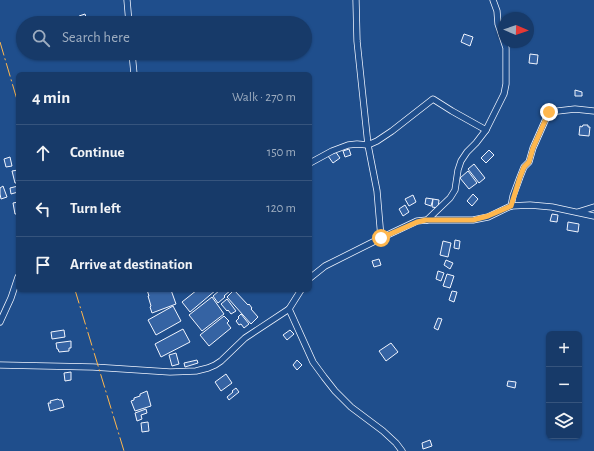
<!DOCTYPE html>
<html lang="en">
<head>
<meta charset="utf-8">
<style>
  body { margin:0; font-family:"Alegreya Sans",sans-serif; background:#244571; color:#f1f3f6 }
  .controls { position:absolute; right:12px; bottom:12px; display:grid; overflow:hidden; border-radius:6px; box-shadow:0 1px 3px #0004 }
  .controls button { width:36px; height:36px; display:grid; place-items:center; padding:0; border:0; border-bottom:1px solid #36547d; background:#173a69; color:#f1f3f6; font:20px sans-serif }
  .compass { position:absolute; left:498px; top:12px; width:36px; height:36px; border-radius:50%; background:#173a69; box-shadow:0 1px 3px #0004; rotate:92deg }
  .stop { position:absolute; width:12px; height:12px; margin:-9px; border:3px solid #ffb74d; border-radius:50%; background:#fff }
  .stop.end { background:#ffb74d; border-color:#fff; box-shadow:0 1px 4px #0008 }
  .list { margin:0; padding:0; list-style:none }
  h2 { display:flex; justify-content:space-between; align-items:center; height:52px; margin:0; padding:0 16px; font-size:17px }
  h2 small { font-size:13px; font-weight:400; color:#9eadc0 }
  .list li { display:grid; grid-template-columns:26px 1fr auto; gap:12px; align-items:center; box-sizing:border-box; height:56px; padding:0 16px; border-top:1px solid #36547d }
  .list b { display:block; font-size:15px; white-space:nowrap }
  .list em { font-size:13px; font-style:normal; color:#9eadc0 }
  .icon { flex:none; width:22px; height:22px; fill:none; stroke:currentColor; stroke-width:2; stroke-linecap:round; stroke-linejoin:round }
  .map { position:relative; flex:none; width:594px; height:451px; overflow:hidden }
  .search { position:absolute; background:#173a69; box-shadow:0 1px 3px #0004; left:16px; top:16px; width:296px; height:44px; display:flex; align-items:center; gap:10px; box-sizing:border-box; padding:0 14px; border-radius:22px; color:#9eadc0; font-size:15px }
  .panel { position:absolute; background:#173a69; box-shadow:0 1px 3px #0004; left:16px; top:72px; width:296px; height:220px; border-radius:6px }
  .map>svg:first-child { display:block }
  .building { fill:#3563a3; stroke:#f2f6ff }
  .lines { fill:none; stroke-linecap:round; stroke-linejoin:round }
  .street-casing { stroke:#f2f6ff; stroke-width:7 }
  .street { stroke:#1f4e8c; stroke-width:5.5 }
  .power { stroke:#ffb74d; stroke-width:1; stroke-dasharray:14 3 2 3; stroke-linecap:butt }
  .route { stroke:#ffb74d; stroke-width:5 }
</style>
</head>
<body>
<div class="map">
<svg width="594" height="451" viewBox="0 0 594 451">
  <rect width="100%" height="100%" fill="#1f4e8c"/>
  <g class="building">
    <polygon points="85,14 88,23 82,23 79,16"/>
    <polygon points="464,34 473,37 470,46 461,42"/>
    <polygon points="530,54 538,55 537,64 529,63"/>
    <polygon points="575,90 582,92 582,96 575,96"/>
    <polygon points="583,125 588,125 588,127 590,127 589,136 579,135 580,126 582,127"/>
    <polygon points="349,149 351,155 345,157 343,151"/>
    <polygon points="489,150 494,155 486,163 481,158"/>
    <polygon points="335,151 340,158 333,163 328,156"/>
    <polygon points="10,157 12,166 6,167 4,159"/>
    <polygon points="474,164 485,178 479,183 468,169"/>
    <polygon points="18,170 18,183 15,183 12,171"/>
    <polygon points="468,171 477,183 469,189 460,178"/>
    <polygon points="3,186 7,197 1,199 0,194 0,188"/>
    <polygon points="18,186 18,192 11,194 10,188"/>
    <polygon points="473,194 478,199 472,206 467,201"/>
    <polygon points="413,195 416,202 409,206 405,199"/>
    <polygon points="426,198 433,199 431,206 425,204"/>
    <polygon points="433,199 439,200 438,208 432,207"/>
    <polygon points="18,202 18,214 15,214 13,203"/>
    <polygon points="405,205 409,212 403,216 399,209"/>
    <polygon points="552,214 558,215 557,222 550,221"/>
    <polygon points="568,222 579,224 578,232 567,230"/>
    <polygon points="455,240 460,241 459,249 454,248"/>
    <polygon points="443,241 451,243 448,257 440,255"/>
    <polygon points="379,259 381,265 374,267 372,261"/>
    <polygon points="446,260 453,263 450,269 444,265"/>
    <polygon points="438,271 444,273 441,281 436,279"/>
    <polygon points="447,274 454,276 450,288 443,286"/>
    <polygon points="147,290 171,290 176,304 152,313 150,307 151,306 148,296 149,296"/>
    <polygon points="197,290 216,290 190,312 182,302"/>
    <polygon points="220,290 231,290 224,296 225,297 218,303 213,296"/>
    <polygon points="234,290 248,305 249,304 252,308 251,309 258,317 251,324 227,297"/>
    <polygon points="452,291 457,292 454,302 449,300"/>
    <polygon points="212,297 224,314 202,331 189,315"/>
    <polygon points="227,299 236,311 231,314 228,310 227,311 221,304"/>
    <polygon points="173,306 181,321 156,335 148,320"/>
    <polygon points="241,314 249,324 244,328 241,324 239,325 236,321 239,318 238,317"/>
    <polygon points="224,316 229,321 227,323 231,328 209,346 200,335"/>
    <polygon points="438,318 442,319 438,330 434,328"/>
    <polygon points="183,329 190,342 161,357 155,344"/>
    <polygon points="64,330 65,337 52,339 51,332"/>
    <polygon points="290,330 294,334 287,340 283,335"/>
    <polygon points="71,341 71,348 69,348 69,351 59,352 58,349 57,349 56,343"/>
    <polygon points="391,343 398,352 386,361 379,351"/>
    <polygon points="176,353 179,364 172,366 169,355"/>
    <polygon points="197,360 198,363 185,367 184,363"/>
    <polygon points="297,360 302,365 297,370 293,365"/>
    <polygon points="71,372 71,380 65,381 64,373"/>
    <polygon points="226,374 232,383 221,391 215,382"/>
    <polygon points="508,381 516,382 515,388 507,386"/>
    <polygon points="236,388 239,392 229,400 227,397 233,392 232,391"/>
    <polygon points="147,391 151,406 135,411 131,401 134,400 134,398 140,396 140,394"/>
    <polygon points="58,399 59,400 62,400 64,407 50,411 48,403 51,403 50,401"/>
    <polygon points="146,409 147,413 141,415 142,419 137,421 135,413"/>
    <polygon points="148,422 149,431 142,432 141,423"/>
    <polygon points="430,440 432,446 423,449 422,443"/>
  </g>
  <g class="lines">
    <g class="street-casing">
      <g id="street">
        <polyline points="127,0 129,23"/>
        <polyline points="356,0 357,41 368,145 377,191 381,238"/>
        <polyline points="132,53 134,74"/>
        <polyline points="310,163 332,151 348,145 357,144 368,145 377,141 392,131 433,99 452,111 486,130"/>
        <polyline points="511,206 513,196 520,177 524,167 529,162 533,148 549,112 575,109 594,111"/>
        <polyline points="578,212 594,207"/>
        <polyline points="427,220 450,198 455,190 458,170 461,161 467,152 476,143 486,130 504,94 506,84 506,48 498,24 497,11 493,0"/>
        <polyline points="310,278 325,266 381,238 417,221 427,220 473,220 488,217 511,206 530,205 552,207 594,216"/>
        <polyline points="289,309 313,362 324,377 335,391 351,407 383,431 396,443 402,451"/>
        <polyline points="0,322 11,298 18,277"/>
        <polyline points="0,365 93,367 170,372 196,371 208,368 215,365 221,361 245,338 289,309 301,290"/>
      </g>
    </g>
    <use href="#street" class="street"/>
    <g class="power">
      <polyline points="0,42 18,103"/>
      <polyline points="75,290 124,451"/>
    </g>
  </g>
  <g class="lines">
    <polyline class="route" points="381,238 417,222 426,220 473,220 488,216 511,206 520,177 524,167 529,162 533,148 549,112"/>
  </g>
</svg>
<div class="controls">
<button>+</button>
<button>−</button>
<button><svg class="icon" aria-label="layers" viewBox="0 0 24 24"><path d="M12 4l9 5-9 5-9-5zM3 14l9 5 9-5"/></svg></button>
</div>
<svg class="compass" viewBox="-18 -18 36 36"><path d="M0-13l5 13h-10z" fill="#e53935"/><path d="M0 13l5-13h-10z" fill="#9eadc0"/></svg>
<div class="stop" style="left:381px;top:238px"></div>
<div class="stop end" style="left:549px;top:112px"></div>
<div class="search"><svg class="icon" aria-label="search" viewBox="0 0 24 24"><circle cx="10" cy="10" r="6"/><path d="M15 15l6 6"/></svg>Search here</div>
<section class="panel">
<h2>4 min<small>Walk · 270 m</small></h2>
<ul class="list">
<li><svg class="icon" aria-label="ahead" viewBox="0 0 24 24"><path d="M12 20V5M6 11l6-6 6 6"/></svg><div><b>Continue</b></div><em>150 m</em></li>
<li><svg class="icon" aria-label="left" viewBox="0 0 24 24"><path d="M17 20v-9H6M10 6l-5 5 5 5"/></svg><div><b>Turn left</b></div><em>120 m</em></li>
<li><svg class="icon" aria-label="arrive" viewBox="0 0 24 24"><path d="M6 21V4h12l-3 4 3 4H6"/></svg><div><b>Arrive at destination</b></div></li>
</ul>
</section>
</div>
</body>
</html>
